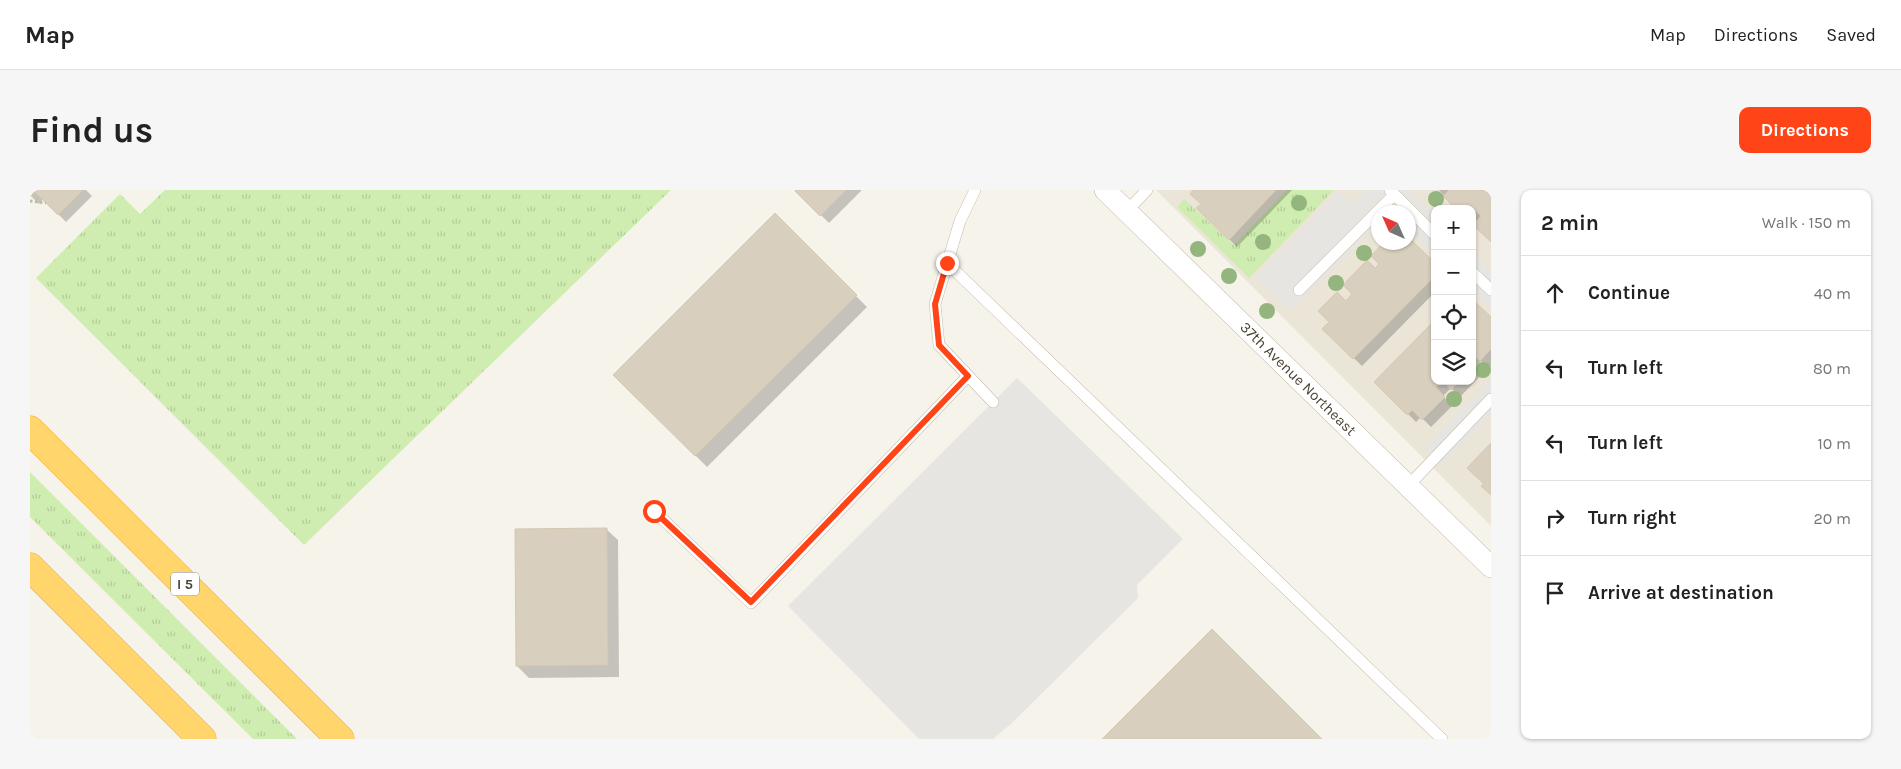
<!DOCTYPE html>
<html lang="en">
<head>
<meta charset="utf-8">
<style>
  body { margin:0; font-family:Karla,sans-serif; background:#f6f6f6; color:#222 }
  .controls { position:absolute; right:15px; top:15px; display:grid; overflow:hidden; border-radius:10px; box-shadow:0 1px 4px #0004 }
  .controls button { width:45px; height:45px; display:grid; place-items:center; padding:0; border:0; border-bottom:1px solid #e0e0e0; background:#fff; color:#222; font:25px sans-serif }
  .compass { position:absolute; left:1341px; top:15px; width:45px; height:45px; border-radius:50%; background:#fff; box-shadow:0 1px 4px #0004; rotate:315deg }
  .stop { position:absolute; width:15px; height:15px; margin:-11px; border:4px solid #ff4518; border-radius:50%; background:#fff }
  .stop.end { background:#ff4518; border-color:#fff; box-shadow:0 1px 5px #0008 }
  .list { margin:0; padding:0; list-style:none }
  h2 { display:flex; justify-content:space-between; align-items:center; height:65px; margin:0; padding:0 20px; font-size:21px }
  h2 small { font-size:16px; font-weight:400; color:#767676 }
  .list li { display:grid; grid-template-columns:32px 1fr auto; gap:15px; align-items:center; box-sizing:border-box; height:75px; padding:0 20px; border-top:1px solid #e0e0e0 }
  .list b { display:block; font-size:19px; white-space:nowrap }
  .list em { font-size:16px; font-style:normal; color:#767676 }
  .icon { flex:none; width:28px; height:28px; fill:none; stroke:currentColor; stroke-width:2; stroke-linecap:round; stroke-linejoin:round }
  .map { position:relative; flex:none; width:1461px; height:549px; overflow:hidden; border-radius:10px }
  header { display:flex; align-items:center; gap:30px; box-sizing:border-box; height:70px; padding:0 25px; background:#fff; border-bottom:1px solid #e0e0e0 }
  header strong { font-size:24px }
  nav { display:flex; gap:28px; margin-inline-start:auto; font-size:18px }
  .intro { display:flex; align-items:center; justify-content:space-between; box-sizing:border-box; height:120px; padding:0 30px }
  h1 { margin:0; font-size:35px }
  .button { padding:12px 22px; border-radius:10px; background:#ff4518; color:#fff; font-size:18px; font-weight:700 }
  main { display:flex; gap:30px; padding:0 30px }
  aside { flex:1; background:#fff; border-radius:10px; box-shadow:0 1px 4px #0004 }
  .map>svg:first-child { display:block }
  .residential { fill:#eae5d7; fill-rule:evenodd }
  .grass { fill:url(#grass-tufts) }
  .parking { fill:#e7e5e1 }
  .shadow { fill:#0003 }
  .building { fill:#d9cfbe; stroke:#d4c8b0 }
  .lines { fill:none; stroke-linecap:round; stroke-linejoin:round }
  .service-casing { stroke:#c3bcab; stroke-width:12 }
  .minor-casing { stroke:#c3bcab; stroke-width:22 }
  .motorway-casing { stroke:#ebae2f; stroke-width:29 }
  .path { stroke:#c6b99b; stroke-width:3; stroke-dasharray:2.5 2.5; stroke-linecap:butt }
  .service { stroke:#fff; stroke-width:11 }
  .minor { stroke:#fff; stroke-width:21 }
  .motorway { stroke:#ffd56c; stroke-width:28 }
  .tree { fill:#94b57d }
  .route { stroke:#ff4518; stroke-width:6 }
  .labels { text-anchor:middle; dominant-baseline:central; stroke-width:4; stroke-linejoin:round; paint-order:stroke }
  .shield { fill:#fff; stroke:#817c73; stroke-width:1 }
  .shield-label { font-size:14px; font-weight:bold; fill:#4b4437 }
  .street-label { font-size:15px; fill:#4b4437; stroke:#fff }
</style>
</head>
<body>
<header>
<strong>Map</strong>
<nav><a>Map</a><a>Directions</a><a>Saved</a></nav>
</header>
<div class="intro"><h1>Find us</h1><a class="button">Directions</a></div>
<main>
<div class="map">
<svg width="1461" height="549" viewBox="0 0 1461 549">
  <defs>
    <pattern id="grass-tufts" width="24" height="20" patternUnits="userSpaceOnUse" patternTransform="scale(1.25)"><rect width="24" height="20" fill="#cfedb0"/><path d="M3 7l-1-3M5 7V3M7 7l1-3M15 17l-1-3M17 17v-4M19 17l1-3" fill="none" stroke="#b3cc98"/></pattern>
  </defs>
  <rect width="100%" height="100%" fill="#f6f3ea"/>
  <path class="residential" d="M1126 0H1461V336ZM1405 19H1442V191H1405ZM1348 22H1378V52H1348Z"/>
  <g class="grass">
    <polygon points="135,0 641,0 274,355 6,88 90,4 110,24"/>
    <polygon points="1257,0 1304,0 1219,88 1147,17 1154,9 1204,55"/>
    <polygon points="0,282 267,549 223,549 0,327"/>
  </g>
  <g class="parking">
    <polygon points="1337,0 1379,0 1405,25 1405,64 1379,39 1378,22 1348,22 1348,34 1260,121 1225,87 1309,1 1323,14"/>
    <polygon points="1442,61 1461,80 1461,118 1442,100"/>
    <polygon points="987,188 1153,349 1107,395 1108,408 983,532 963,549 889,549 758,416"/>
    <polygon points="1461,190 1461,226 1412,276 1394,258"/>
  </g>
  <g class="shadow">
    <polygon points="0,0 56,0 62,6 36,32 13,9 9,14 0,5"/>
    <polygon points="768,0 832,0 799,33 767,1"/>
    <polygon points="1165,0 1262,0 1207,57 1168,18 1172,14"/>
    <polygon points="1409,0 1461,0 1461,50 1442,33 1442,19 1428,19"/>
    <polygon points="745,25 837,117 677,277 585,185"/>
    <polygon points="1405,74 1405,102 1332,176 1294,139 1345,80"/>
    <polygon points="1442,111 1461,129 1461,176 1458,178 1451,171 1444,177 1452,184 1430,207 1421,198 1413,206 1422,216 1401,237 1391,227 1386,232 1346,192 1442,191"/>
    <polygon points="576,339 588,350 589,487 499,488 487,476"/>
  </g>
  <g class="building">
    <polygon points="0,0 53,0 28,25 5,2 0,7"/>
    <polygon points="766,0 816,0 790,26 765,1"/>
    <polygon points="1163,0 1246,0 1199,50 1166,18 1171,14 1160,4"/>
    <polygon points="1419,0 1461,0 1461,52 1443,35 1451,26 1446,21 1442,24 1442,19 1426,19 1413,6"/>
    <polygon points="745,23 827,105 665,266 583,185"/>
    <polygon points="1379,48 1405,73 1405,86 1323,169 1292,139 1299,132 1288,121 1307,102 1316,111 1322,104 1313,95 1337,70 1345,78 1349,74 1341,66 1354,52 1378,52"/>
    <polygon points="1442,109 1461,127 1461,159 1450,171 1442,164"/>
    <polygon points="1405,130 1405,191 1412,191 1406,197 1415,207 1392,230 1382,220 1377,225 1344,192"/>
    <polygon points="1413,191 1429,191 1421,200"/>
    <polygon points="1460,254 1461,254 1461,305 1451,296 1454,294 1437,278"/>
    <polygon points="577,338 578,475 486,476 485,339"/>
    <polygon points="1182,439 1292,549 1072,549"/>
  </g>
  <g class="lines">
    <g class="service-casing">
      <g id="service">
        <polyline points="945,0 930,31 905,114 909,155 963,212"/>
        <polyline points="1360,0 1405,45"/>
        <polyline points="1097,21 1117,0"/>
        <polyline points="917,73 1412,549"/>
        <polyline points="1442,82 1461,100"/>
        <polyline points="1269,100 1364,5"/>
        <polyline points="1378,296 1461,209"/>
        <polyline points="624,321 721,413 938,186"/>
      </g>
    </g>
    <g class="minor-casing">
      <g id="minor">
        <path id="s1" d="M1075 0 1461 377"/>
      </g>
    </g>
    <g class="motorway-casing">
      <g id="motorway">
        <polyline points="0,240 310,549"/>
        <polyline points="0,377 172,549"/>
      </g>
    </g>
    <polyline class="path" points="0,11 16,13"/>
    <use href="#service" class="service"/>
    <use href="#minor" class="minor"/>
    <use href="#motorway" class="motorway"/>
  </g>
  <g class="tree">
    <circle cx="1406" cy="9" r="8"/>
    <circle cx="1269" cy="13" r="8"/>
    <circle cx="1233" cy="52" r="8"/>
    <circle cx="1168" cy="59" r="8"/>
    <circle cx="1334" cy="63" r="8"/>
    <circle cx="1199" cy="86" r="8"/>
    <circle cx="1306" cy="93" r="8"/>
    <circle cx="1237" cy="121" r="8"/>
    <circle cx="1453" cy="180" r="8"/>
    <circle cx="1424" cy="209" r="8"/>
  </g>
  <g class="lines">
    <polyline class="route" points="624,321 721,412 938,186 909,155 905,114 917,73"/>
  </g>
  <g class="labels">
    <rect class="shield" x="141" y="382.5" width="28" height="23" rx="4"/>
    <g class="shield-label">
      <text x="155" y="394">I 5</text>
    </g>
    <g class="street-label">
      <text stroke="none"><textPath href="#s1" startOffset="270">37th Avenue Northeast</textPath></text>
    </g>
  </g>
</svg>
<div class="controls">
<button>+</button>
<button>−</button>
<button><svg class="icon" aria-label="locate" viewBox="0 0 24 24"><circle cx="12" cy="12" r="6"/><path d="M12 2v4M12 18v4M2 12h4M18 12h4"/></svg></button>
<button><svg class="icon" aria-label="layers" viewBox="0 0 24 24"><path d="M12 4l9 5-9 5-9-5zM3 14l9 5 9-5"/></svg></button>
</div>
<svg class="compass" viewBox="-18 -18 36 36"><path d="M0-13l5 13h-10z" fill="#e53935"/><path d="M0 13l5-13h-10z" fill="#767676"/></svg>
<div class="stop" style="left:624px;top:321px"></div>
<div class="stop end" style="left:917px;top:73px"></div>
</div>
<aside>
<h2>2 min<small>Walk · 150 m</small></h2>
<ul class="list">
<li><svg class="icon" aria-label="ahead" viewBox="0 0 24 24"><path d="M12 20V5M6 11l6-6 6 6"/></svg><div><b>Continue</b></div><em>40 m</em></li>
<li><svg class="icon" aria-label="left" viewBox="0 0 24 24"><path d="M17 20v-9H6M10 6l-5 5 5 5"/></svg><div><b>Turn left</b></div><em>80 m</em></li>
<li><svg class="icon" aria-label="left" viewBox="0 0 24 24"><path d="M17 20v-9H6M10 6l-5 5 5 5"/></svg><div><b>Turn left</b></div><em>10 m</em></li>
<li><svg class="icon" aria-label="right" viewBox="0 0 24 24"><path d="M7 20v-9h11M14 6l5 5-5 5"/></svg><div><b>Turn right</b></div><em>20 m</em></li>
<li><svg class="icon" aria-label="arrive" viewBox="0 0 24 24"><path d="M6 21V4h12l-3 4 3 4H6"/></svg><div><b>Arrive at destination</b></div></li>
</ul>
</aside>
</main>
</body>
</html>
